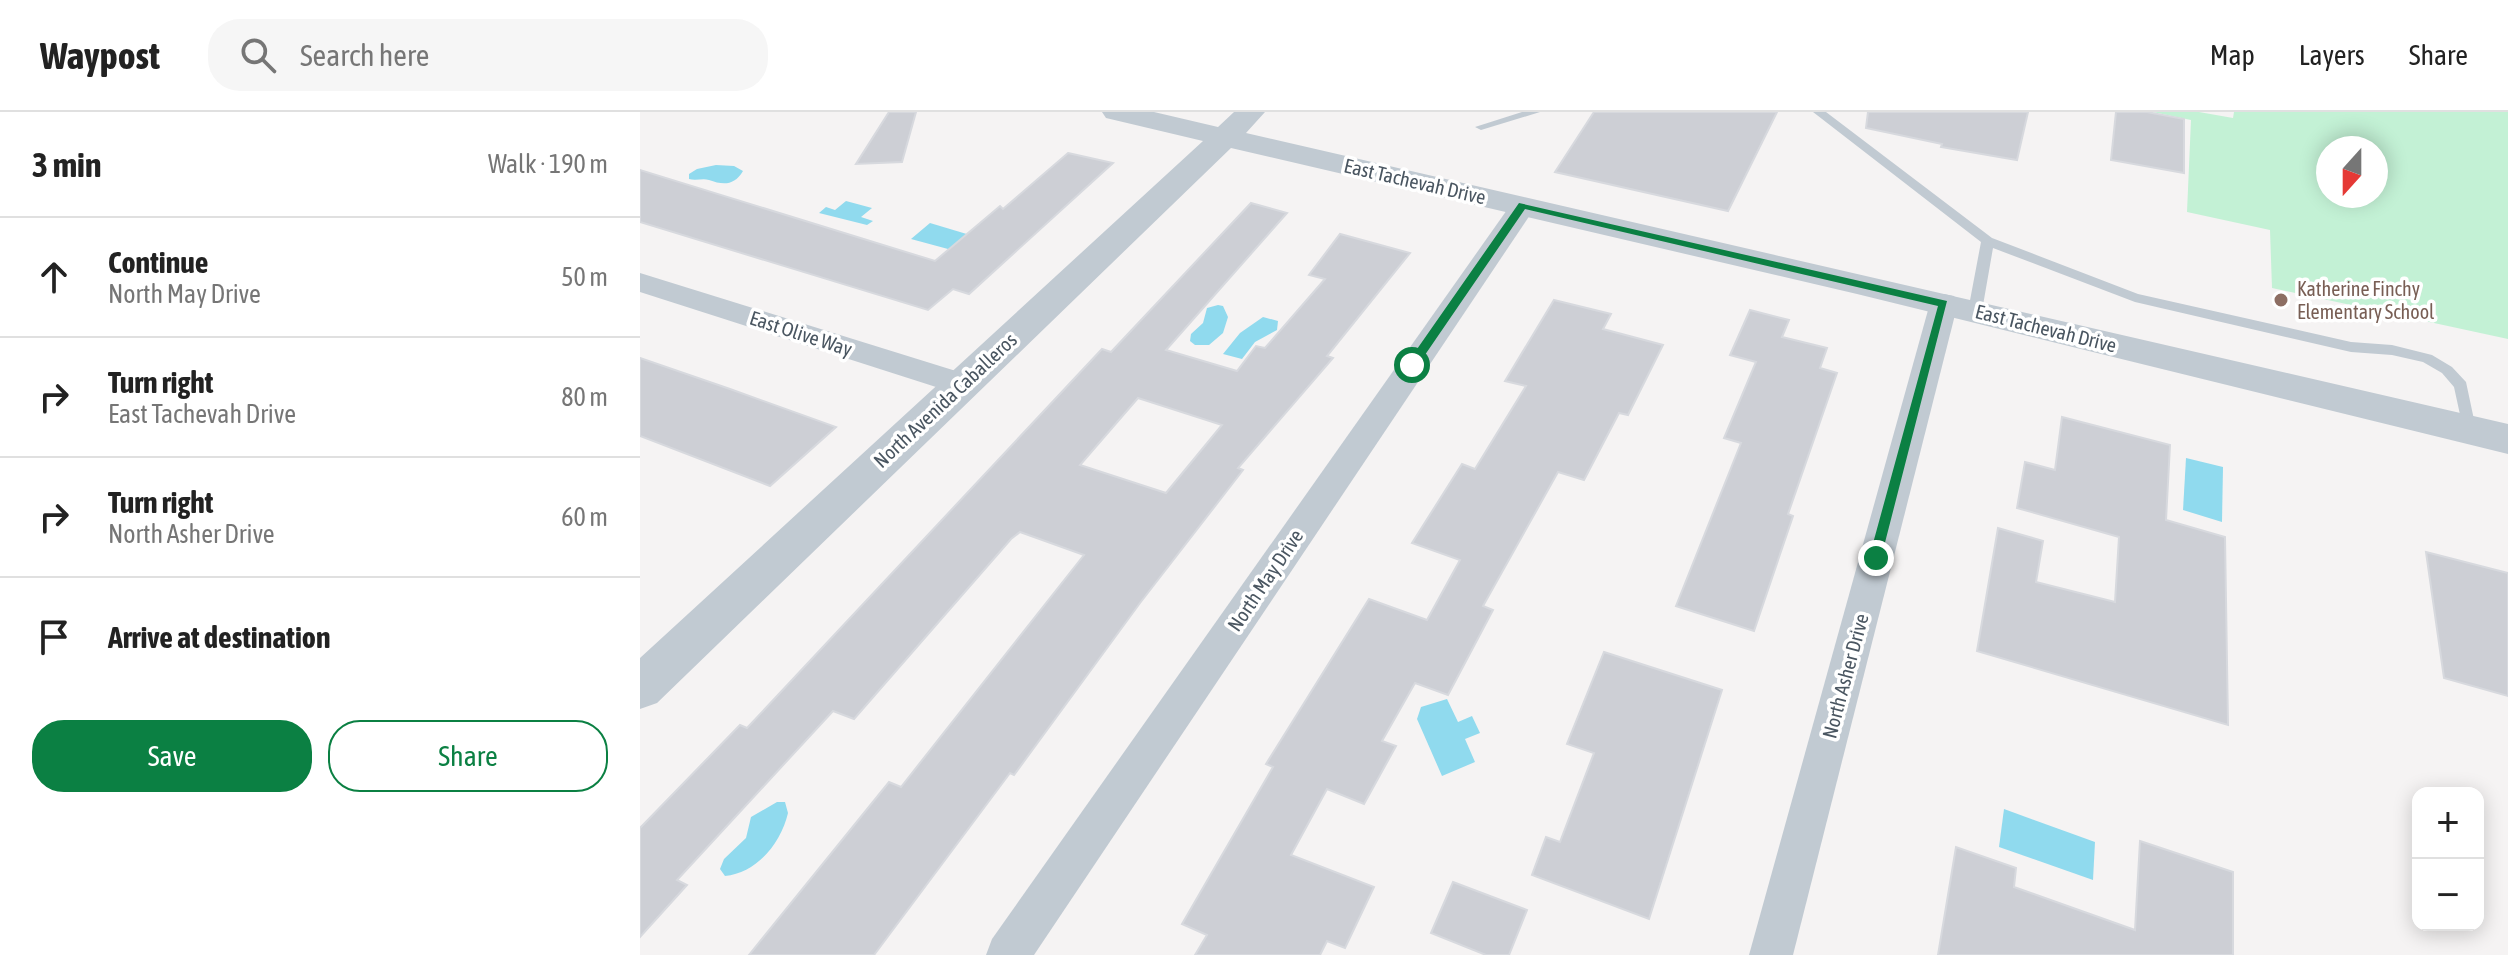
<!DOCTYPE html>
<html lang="en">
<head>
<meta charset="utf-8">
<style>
  body { margin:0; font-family:"Asap Condensed",sans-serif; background:#f6f6f6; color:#222 }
  .controls { position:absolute; right:24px; bottom:24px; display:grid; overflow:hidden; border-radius:16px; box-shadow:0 4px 20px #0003 }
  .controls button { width:72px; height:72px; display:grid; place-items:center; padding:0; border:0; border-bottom:2px solid #e0e0e0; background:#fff; color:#222; font:40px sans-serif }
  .compass { position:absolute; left:1676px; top:24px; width:72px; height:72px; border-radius:50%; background:#fff; box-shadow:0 4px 20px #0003; rotate:201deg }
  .stop { position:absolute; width:24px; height:24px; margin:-18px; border:6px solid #0b8043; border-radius:50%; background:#fff }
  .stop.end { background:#0b8043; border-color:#fff; box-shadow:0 2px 8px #0008 }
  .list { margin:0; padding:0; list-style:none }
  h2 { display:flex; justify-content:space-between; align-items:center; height:104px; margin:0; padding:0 32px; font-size:34px }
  h2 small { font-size:26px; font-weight:400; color:#767676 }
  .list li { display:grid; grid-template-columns:52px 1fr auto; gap:24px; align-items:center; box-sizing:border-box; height:120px; padding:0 32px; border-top:2px solid #e0e0e0 }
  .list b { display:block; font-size:30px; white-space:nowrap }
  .list p { margin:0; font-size:26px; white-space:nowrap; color:#767676 }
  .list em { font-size:26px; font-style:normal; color:#767676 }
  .actions { display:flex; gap:16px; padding:24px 32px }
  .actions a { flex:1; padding:18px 0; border:2px solid #0b8043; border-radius:32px; text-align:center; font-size:28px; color:#0b8043 }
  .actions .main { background:#0b8043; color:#fff }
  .icon { flex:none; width:44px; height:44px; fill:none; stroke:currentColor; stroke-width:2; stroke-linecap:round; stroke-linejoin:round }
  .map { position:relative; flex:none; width:1868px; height:843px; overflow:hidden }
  header { display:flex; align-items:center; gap:48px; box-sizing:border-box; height:112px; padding:0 40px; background:#fff; border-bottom:2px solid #e0e0e0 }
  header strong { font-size:38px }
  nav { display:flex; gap:44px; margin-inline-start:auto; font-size:28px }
  .search { width:560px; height:72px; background:#f6f6f6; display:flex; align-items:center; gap:20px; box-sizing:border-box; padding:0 28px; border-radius:32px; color:#767676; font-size:30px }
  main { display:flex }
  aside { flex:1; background:#fff }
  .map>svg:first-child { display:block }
  .green { fill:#c3f1d5; fill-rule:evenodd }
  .water { fill:#90daee }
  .building { fill:#cdcfd5; stroke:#d7d9de; stroke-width:2; fill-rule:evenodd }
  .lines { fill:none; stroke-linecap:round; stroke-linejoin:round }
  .service { fill:#c1cad2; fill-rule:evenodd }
  .minor { fill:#c1cad2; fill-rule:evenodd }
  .tertiary { fill:#c1cad2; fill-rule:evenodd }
  .route { fill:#0b8043 }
  .education-dot { fill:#8d6e63; stroke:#fff; stroke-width:3 }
  .labels { text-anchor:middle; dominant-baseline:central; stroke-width:7; stroke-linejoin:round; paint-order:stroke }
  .street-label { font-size:20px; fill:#4a5661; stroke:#fff }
  .education-label { font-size:20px; fill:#785e54; stroke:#fff; text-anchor:start }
</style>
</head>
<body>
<header>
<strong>Waypost</strong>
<div class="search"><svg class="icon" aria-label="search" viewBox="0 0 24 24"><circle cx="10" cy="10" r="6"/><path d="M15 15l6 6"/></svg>Search here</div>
<nav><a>Map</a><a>Layers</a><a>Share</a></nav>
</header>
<main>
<aside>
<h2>3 min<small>Walk · 190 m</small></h2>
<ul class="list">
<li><svg class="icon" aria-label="ahead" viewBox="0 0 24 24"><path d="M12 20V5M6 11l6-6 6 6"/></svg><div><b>Continue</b><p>North May Drive</p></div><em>50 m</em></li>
<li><svg class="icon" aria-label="right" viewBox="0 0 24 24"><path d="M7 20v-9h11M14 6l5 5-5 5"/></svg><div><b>Turn right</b><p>East Tachevah Drive</p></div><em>80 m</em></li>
<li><svg class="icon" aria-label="right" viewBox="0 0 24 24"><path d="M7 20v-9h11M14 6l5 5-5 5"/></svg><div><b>Turn right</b><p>North Asher Drive</p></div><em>60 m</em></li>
<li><svg class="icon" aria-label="arrive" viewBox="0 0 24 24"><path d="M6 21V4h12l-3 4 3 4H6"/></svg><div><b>Arrive at destination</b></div></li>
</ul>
<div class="actions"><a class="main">Save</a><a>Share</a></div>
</aside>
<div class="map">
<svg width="1868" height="843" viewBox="0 0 1868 843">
  <rect width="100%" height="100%" fill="#f5f3f3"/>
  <path class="green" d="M1513 0H1559L1593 6 1594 0H1868V227L1632 176 1630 118 1547 100 1551 8ZM1688 36H1736V84H1688Z"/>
  <g class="water">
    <path d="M76 53 94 54 103 59C94 74 83 73 69 68 63 66 56 69 49 67V62L57 57Z"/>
    <polygon points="206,89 232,96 221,105 233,109 227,113 179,101 186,95 195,98"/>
    <polygon points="290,111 330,123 314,136 308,137 271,127"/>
    <polygon points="578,193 583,194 588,205 583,221 569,233 555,233 550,229 551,222 563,211 567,196"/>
    <polygon points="623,205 638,209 637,218 615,230 602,247 583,242 600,221"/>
    <polygon points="1546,346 1583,355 1582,410 1543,398"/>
    <polygon points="807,587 818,610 832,604 840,621 825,627 835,650 802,664 777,607 781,595"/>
    <path d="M137 690H145L148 701C141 731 117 761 85 764L80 757 84 747 106 726 111 705Z"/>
    <polygon points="1364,697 1455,730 1453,768 1359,735"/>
  </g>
  <g class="building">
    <polygon points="249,0 276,0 262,50 216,52"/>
    <polygon points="954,0 1137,0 1088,99 915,60"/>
    <polygon points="1228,0 1388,0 1377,48 1301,35 1302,32 1226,16"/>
    <polygon points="1476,0 1507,0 1544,7 1544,61 1471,48"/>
    <polygon points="428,41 473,51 329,182 313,177 288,198 0,110 0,58 295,149 360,94 363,97"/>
    <path d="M611 91 647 101 526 238 597 259 616 234 625 236 685 167 669 163 700 122 770 141 687 244 693 246 598 356 603 358 500 491 374 663 370 661 234 843H109L249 670 261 675 444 443 380 420 371 427 214 607 193 599 37 768 47 773 0 825V716L100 613 107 616 462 237 471 240ZM498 286 582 313 526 381 440 353Z"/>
    <polygon points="914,188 971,202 963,217 1023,233 988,303 979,301 944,368 918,360 843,494 853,498 808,583 775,571 742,629 756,634 724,692 687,677 651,743 734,775 705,836 687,829 680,843 555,843 567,823 542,812 633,655 626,652 729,487 787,508 820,448 772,431 822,352 835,357 886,274 865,269"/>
    <polygon points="1110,198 1149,208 1142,225 1187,236 1180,256 1197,261 1148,402 1153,404 1114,519 1036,494 1101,331 1084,326 1116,250 1090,243"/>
    <polygon points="0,246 90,277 196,315 130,374 0,324"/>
    <polygon points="1422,305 1530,333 1526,408 1585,425 1588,613 1337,539 1358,416 1403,429 1396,470 1475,490 1479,425 1377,396 1385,350 1415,358"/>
    <polygon points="1786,440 1868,461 1868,584 1804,566"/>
    <polygon points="964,540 1082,578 1009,807 892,763 906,725 920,730 954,641 927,632"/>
    <polygon points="1500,729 1593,760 1593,843 1298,843 1316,735 1376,756 1374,775 1495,818"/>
    <polygon points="813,770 887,798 869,843 846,843 791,821"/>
  </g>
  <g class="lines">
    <g class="service">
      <polygon points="882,0 900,0 841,18 835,15"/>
      <polygon points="1173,0 1186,0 1352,126 1498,182 1711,230 1752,233 1792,243 1812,255 1826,270 1836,317 1834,321 1824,321 1814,275 1802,261 1783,250 1752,243 1711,240 1495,190 1353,136 1342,199 1340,202 1330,202 1328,199 1341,130"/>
    </g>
    <g class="minor">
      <polygon points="883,86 892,88 896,94 394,843 346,843 352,827 874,88"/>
      <polygon points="0,161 332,264 336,272 332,280 321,283 0,180"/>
      <polygon points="1304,182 1314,184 1318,191 1153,843 1109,843 1290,191 1294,184"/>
    </g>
    <polygon class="tertiary" points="462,0 514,0 578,15 594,0 625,0 606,21 1868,312 1868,342 1217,182 591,36 17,591 0,597 0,546 563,29 466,6"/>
  </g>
  <polygon class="route" points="879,91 1307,189 1240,450 1236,452 1229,446 1298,194 885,97 776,256 768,256 768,250"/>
  <circle class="education-dot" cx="1641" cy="188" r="8"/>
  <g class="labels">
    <g class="street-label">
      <text transform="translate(775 69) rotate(13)">East Tachevah Drive</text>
      <text transform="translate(1406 216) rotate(14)">East Tachevah Drive</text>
      <text transform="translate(161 221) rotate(18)">East Olive Way</text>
      <text transform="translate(305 288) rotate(-43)">North Avenida Caballeros</text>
      <text transform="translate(625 468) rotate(-56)">North May Drive</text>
      <text transform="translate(1205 564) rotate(-75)">North Asher Drive</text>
    </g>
    <g class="education-label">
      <text x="1657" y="176">Katherine Finchy<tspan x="1657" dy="23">Elementary School</tspan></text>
    </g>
  </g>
</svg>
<div class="controls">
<button>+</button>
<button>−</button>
</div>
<svg class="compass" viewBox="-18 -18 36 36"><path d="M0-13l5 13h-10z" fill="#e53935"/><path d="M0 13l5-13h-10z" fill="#767676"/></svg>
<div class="stop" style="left:772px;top:253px"></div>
<div class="stop end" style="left:1236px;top:446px"></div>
</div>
</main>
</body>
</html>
